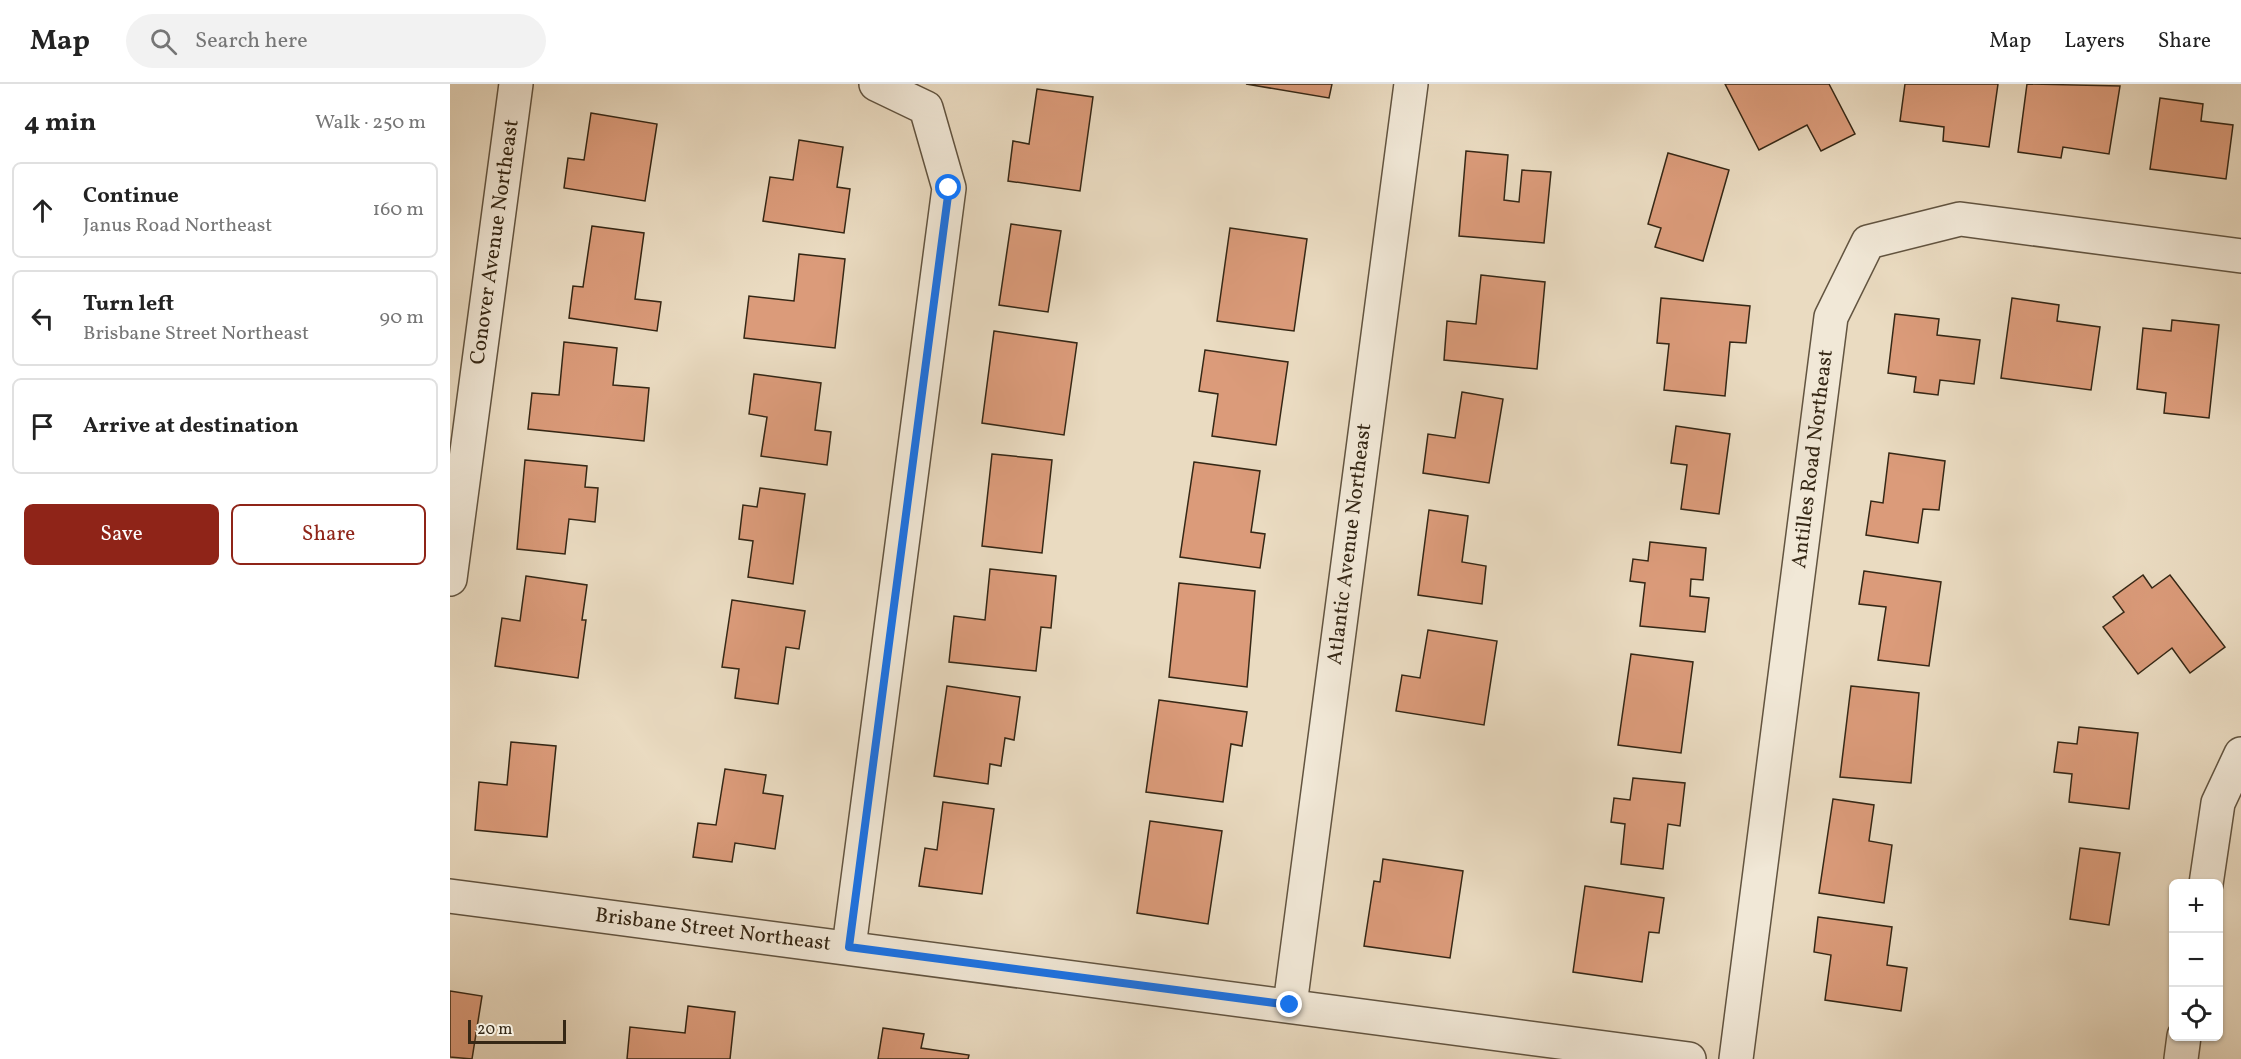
<!DOCTYPE html>
<html lang="en">
<head>
<meta charset="utf-8">
<style>
  body { margin:0; font-family:Vollkorn,serif; background:#f2f2f2; color:#222 }
  .controls { position:absolute; right:18px; bottom:18px; display:grid; overflow:hidden; border-radius:9px; box-shadow:0 2px 4px #0004 }
  .controls button { width:54px; height:54px; display:grid; place-items:center; padding:0; border:0; border-bottom:2px solid #e0e0e0; background:#fff; color:#222; font:30px sans-serif }
  .scale { position:absolute; left:18px; bottom:15px; width:98px; box-sizing:border-box; padding-left:6px; border:3px solid #352715; border-top:0; font-size:16px; line-height:21px; white-space:nowrap; color:#352715; -webkit-text-stroke:4px #f1e8d7; paint-order:stroke }
  .stop { position:absolute; width:18px; height:18px; margin:-14px; border:4px solid #1a73e8; border-radius:50%; background:#fff }
  .stop.end { background:#1a73e8; border-color:#fff; box-shadow:0 2px 6px #0008 }
  .list { margin:0; padding:0; list-style:none }
  h2 { display:flex; justify-content:space-between; align-items:center; height:78px; margin:0; padding:0 24px; font-size:26px }
  h2 small { font-size:20px; font-weight:400; color:#767676 }
  .list li { display:grid; grid-template-columns:39px 1fr auto; gap:18px; align-items:center; box-sizing:border-box; height:96px; margin:0 12px 12px; padding:0 12px; border:2px solid #e0e0e0; border-radius:9px }
  .list b { display:block; font-size:22px; white-space:nowrap }
  .list p { margin:0; font-size:20px; white-space:nowrap; color:#767676 }
  .list em { font-size:20px; font-style:normal; color:#767676 }
  .actions { display:flex; gap:12px; padding:18px 24px }
  .actions a { flex:1; padding:14px 0; border:2px solid #8f2418; border-radius:9px; text-align:center; font-size:21px; color:#8f2418 }
  .actions .main { background:#8f2418; color:#fff }
  .icon { flex:none; width:33px; height:33px; fill:none; stroke:currentColor; stroke-width:2; stroke-linecap:round; stroke-linejoin:round }
  .map { position:relative; flex:none; width:1791px; height:975px; overflow:hidden }
  header { display:flex; align-items:center; gap:36px; box-sizing:border-box; height:84px; padding:0 30px; background:#fff; border-bottom:2px solid #e0e0e0 }
  header strong { font-size:28px }
  nav { display:flex; gap:33px; margin-inline-start:auto; font-size:21px }
  .search { width:420px; height:54px; background:#f2f2f2; display:flex; align-items:center; gap:15px; box-sizing:border-box; padding:0 21px; border-radius:33px; color:#767676; font-size:22px }
  main { display:flex }
  aside { flex:1; background:#fff }
  .map>svg:first-child { display:block }
  .building { fill:#db9b7a; stroke:#352715; stroke-width:1.5 }
  .lines { fill:none; stroke-linecap:round; stroke-linejoin:round }
  .street-casing { stroke:#625440; stroke-width:36 }
  .street { stroke:#f1e8d7; stroke-width:33 }
  .route { stroke:#1a73e8; stroke-width:8 }
  .labels { text-anchor:middle; dominant-baseline:central; stroke-width:4.5; stroke-linejoin:round; paint-order:stroke }
  .street-label { font-size:21px; fill:#352715; stroke:#f1e8d7 }
</style>
</head>
<body>
<header>
<strong>Map</strong>
<div class="search"><svg class="icon" aria-label="search" viewBox="0 0 24 24"><circle cx="10" cy="10" r="6"/><path d="M15 15l6 6"/></svg>Search here</div>
<nav><a>Map</a><a>Layers</a><a>Share</a></nav>
</header>
<main>
<aside>
<h2>4 min<small>Walk · 250 m</small></h2>
<ul class="list">
<li><svg class="icon" aria-label="ahead" viewBox="0 0 24 24"><path d="M12 20V5M6 11l6-6 6 6"/></svg><div><b>Continue</b><p>Janus Road Northeast</p></div><em>160 m</em></li>
<li><svg class="icon" aria-label="left" viewBox="0 0 24 24"><path d="M17 20v-9H6M10 6l-5 5 5 5"/></svg><div><b>Turn left</b><p>Brisbane Street Northeast</p></div><em>90 m</em></li>
<li><svg class="icon" aria-label="arrive" viewBox="0 0 24 24"><path d="M6 21V4h12l-3 4 3 4H6"/></svg><div><b>Arrive at destination</b></div></li>
</ul>
<div class="actions"><a class="main">Save</a><a>Share</a></div>
</aside>
<div class="map">
<svg width="1791" height="975" viewBox="0 0 1791 975">
  <rect width="100%" height="100%" fill="#eadbc1"/>
  <filter id="stains"><feTurbulence type="fractalNoise" baseFrequency=".00333" numOctaves="4"/><feColorMatrix values="0 0 0 0 .2 0 0 0 0 .09 0 0 0 0 .02 0 0 0 .5 -.17"/></filter>
  <radialGradient id="worn" r=".72"><stop offset=".6" stop-color="#630" stop-opacity="0"/><stop offset="1" stop-color="#630" stop-opacity=".3"/></radialGradient>
  <g class="building">
    <polygon points="796,0 882,0 879,14"/>
    <polygon points="1275,0 1379,0 1405,50 1371,67 1357,41 1309,66"/>
    <polygon points="1455,0 1548,0 1539,63 1493,57 1494,43 1450,37"/>
    <polygon points="1577,0 1670,2 1659,70 1613,63 1611,74 1568,68"/>
    <polygon points="587,5 643,13 630,107 558,97 563,57 579,60"/>
    <polygon points="1710,14 1753,20 1751,37 1783,41 1776,95 1700,85"/>
    <polygon points="141,29 207,40 195,117 114,104 118,74 134,76"/>
    <polygon points="349,56 393,63 387,103 400,105 394,149 313,137 320,93 343,96"/>
    <polygon points="1016,67 1058,71 1054,116 1069,118 1072,86 1101,88 1094,159 1009,152"/>
    <polygon points="1218,69 1279,86 1253,177 1205,163 1211,144 1198,140"/>
    <polygon points="561,140 611,147 598,228 549,221"/>
    <polygon points="142,142 194,149 185,215 211,218 207,247 119,234 123,202 133,203"/>
    <polygon points="780,144 857,155 844,247 767,237"/>
    <polygon points="349,170 395,175 385,264 294,254 299,212 344,217"/>
    <polygon points="1031,191 1095,198 1087,285 994,276 997,237 1026,240"/>
    <polygon points="1211,214 1300,222 1296,259 1280,258 1275,312 1214,306 1219,260 1207,259"/>
    <polygon points="1562,214 1609,221 1607,237 1650,243 1641,306 1551,294"/>
    <polygon points="1445,230 1489,235 1487,251 1530,256 1524,300 1490,296 1488,311 1464,308 1466,293 1438,289"/>
    <polygon points="1722,236 1769,241 1759,334 1714,329 1716,309 1687,305 1693,244 1721,247"/>
    <polygon points="544,247 627,259 614,351 532,339"/>
    <polygon points="114,258 167,264 163,301 199,304 194,357 78,345 82,309 109,311"/>
    <polygon points="755,266 838,278 826,361 762,352 768,310 749,307"/>
    <polygon points="304,290 371,299 365,346 381,348 377,381 311,372 317,333 299,330"/>
    <polygon points="1012,308 1053,315 1039,399 973,389 978,350 1005,354"/>
    <polygon points="1226,342 1280,350 1269,430 1231,425 1237,381 1221,379"/>
    <polygon points="1439,369 1495,377 1489,426 1473,425 1468,459 1416,451 1421,417 1433,419"/>
    <polygon points="542,370 602,376 592,469 532,462"/>
    <polygon points="75,376 137,382 135,403 148,404 145,438 119,435 115,470 67,465"/>
    <polygon points="744,378 810,387 801,448 815,450 810,484 730,473"/>
    <polygon points="310,404 355,410 343,500 298,493 303,457 289,455 293,421 307,423"/>
    <polygon points="979,426 1018,432 1012,478 1036,482 1032,520 968,511"/>
    <polygon points="1200,458 1256,464 1253,496 1241,495 1240,512 1259,514 1255,548 1190,542 1195,499 1180,497 1183,475 1198,477"/>
    <polygon points="540,485 606,492 601,544 591,543 586,587 499,578 504,532 535,536"/>
    <polygon points="1414,487 1491,498 1479,582 1428,576 1436,523 1409,520"/>
    <polygon points="1693,491 1702,504 1720,491 1775,563 1740,589 1722,564 1688,590 1653,543 1674,528 1663,513"/>
    <polygon points="76,492 137,501 132,536 136,536 128,594 45,582 52,534 70,537"/>
    <polygon points="729,499 805,507 797,603 719,593"/>
    <polygon points="282,516 355,527 349,565 336,563 328,620 285,614 289,585 272,583"/>
    <polygon points="978,546 1047,557 1034,641 946,627 952,591 970,594"/>
    <polygon points="1181,570 1243,578 1231,669 1168,661"/>
    <polygon points="497,602 570,613 564,656 555,654 551,682 540,680 538,700 484,692"/>
    <polygon points="1401,602 1469,609 1461,699 1390,693"/>
    <polygon points="709,616 797,628 792,662 781,660 773,718 696,708"/>
    <polygon points="1629,643 1688,649 1679,725 1619,718 1622,690 1604,688 1608,658 1627,660"/>
    <polygon points="61,658 106,662 97,753 25,746 29,698 57,701"/>
    <polygon points="275,685 316,691 313,709 333,712 325,765 285,759 282,778 243,773 248,739 266,741"/>
    <polygon points="1183,694 1235,699 1230,742 1218,740 1213,785 1171,780 1175,740 1161,738 1164,714 1180,716"/>
    <polygon points="1383,715 1424,721 1419,757 1442,761 1434,819 1369,809"/>
    <polygon points="493,718 544,725 532,810 469,802 475,764 487,766"/>
    <polygon points="700,737 772,747 758,840 687,829"/>
    <polygon points="1630,764 1670,769 1659,841 1620,835"/>
    <polygon points="933,775 1013,787 1000,874 914,862 924,797 930,798"/>
    <polygon points="1135,802 1214,814 1209,849 1199,848 1192,898 1123,888"/>
    <polygon points="1368,833 1442,843 1437,881 1457,884 1451,927 1375,916 1381,871 1364,868"/>
    <polygon points="0,907 32,912 22,975 0,973"/>
    <polygon points="238,922 285,928 280,975 177,975 180,943 235,949"/>
    <polygon points="433,944 474,950 471,964 519,971 518,975 428,975"/>
  </g>
  <g class="lines">
    <g class="street-casing">
      <g id="street">
        <polyline points="0,495 66,0"/>
        <polyline points="1756,800 1768,719 1791,670"/>
        <polyline points="0,812 1239,975"/>
        <polyline points="399,863 499,104 476,24 426,0"/>
        <polyline points="840,921 961,0"/>
        <polyline points="1286,975 1381,233 1418,158 1510,135 1791,172"/>
        <polyline points="1731,975 1734,952"/>
      </g>
    </g>
    <use href="#street" class="street"/>
  </g>
  <g class="lines">
    <polyline class="route" points="499,104 399,863 840,921"/>
  </g>
  <g class="labels">
    <g class="street-label">
      <text transform="translate(45 158) rotate(-82)">Conover Avenue Northeast</text>
      <text transform="translate(1363 375) rotate(-83)">Antilles Road Northeast</text>
      <text transform="translate(900 460) rotate(-83)">Atlantic Avenue Northeast</text>
      <text transform="translate(263 846) rotate(7)">Brisbane Street Northeast</text>
    </g>
  </g>
  <rect width="100%" height="100%" filter="url(#stains)"/>
  <rect width="100%" height="100%" fill="url(#worn)"/>
</svg>
<div class="controls">
<button>+</button>
<button>−</button>
<button><svg class="icon" aria-label="locate" viewBox="0 0 24 24"><circle cx="12" cy="12" r="6"/><path d="M12 2v4M12 18v4M2 12h4M18 12h4"/></svg></button>
</div>
<div class="scale">20 m</div>
<div class="stop" style="left:499px;top:104px"></div>
<div class="stop end" style="left:840px;top:921px"></div>
</div>
</main>
</body>
</html>
